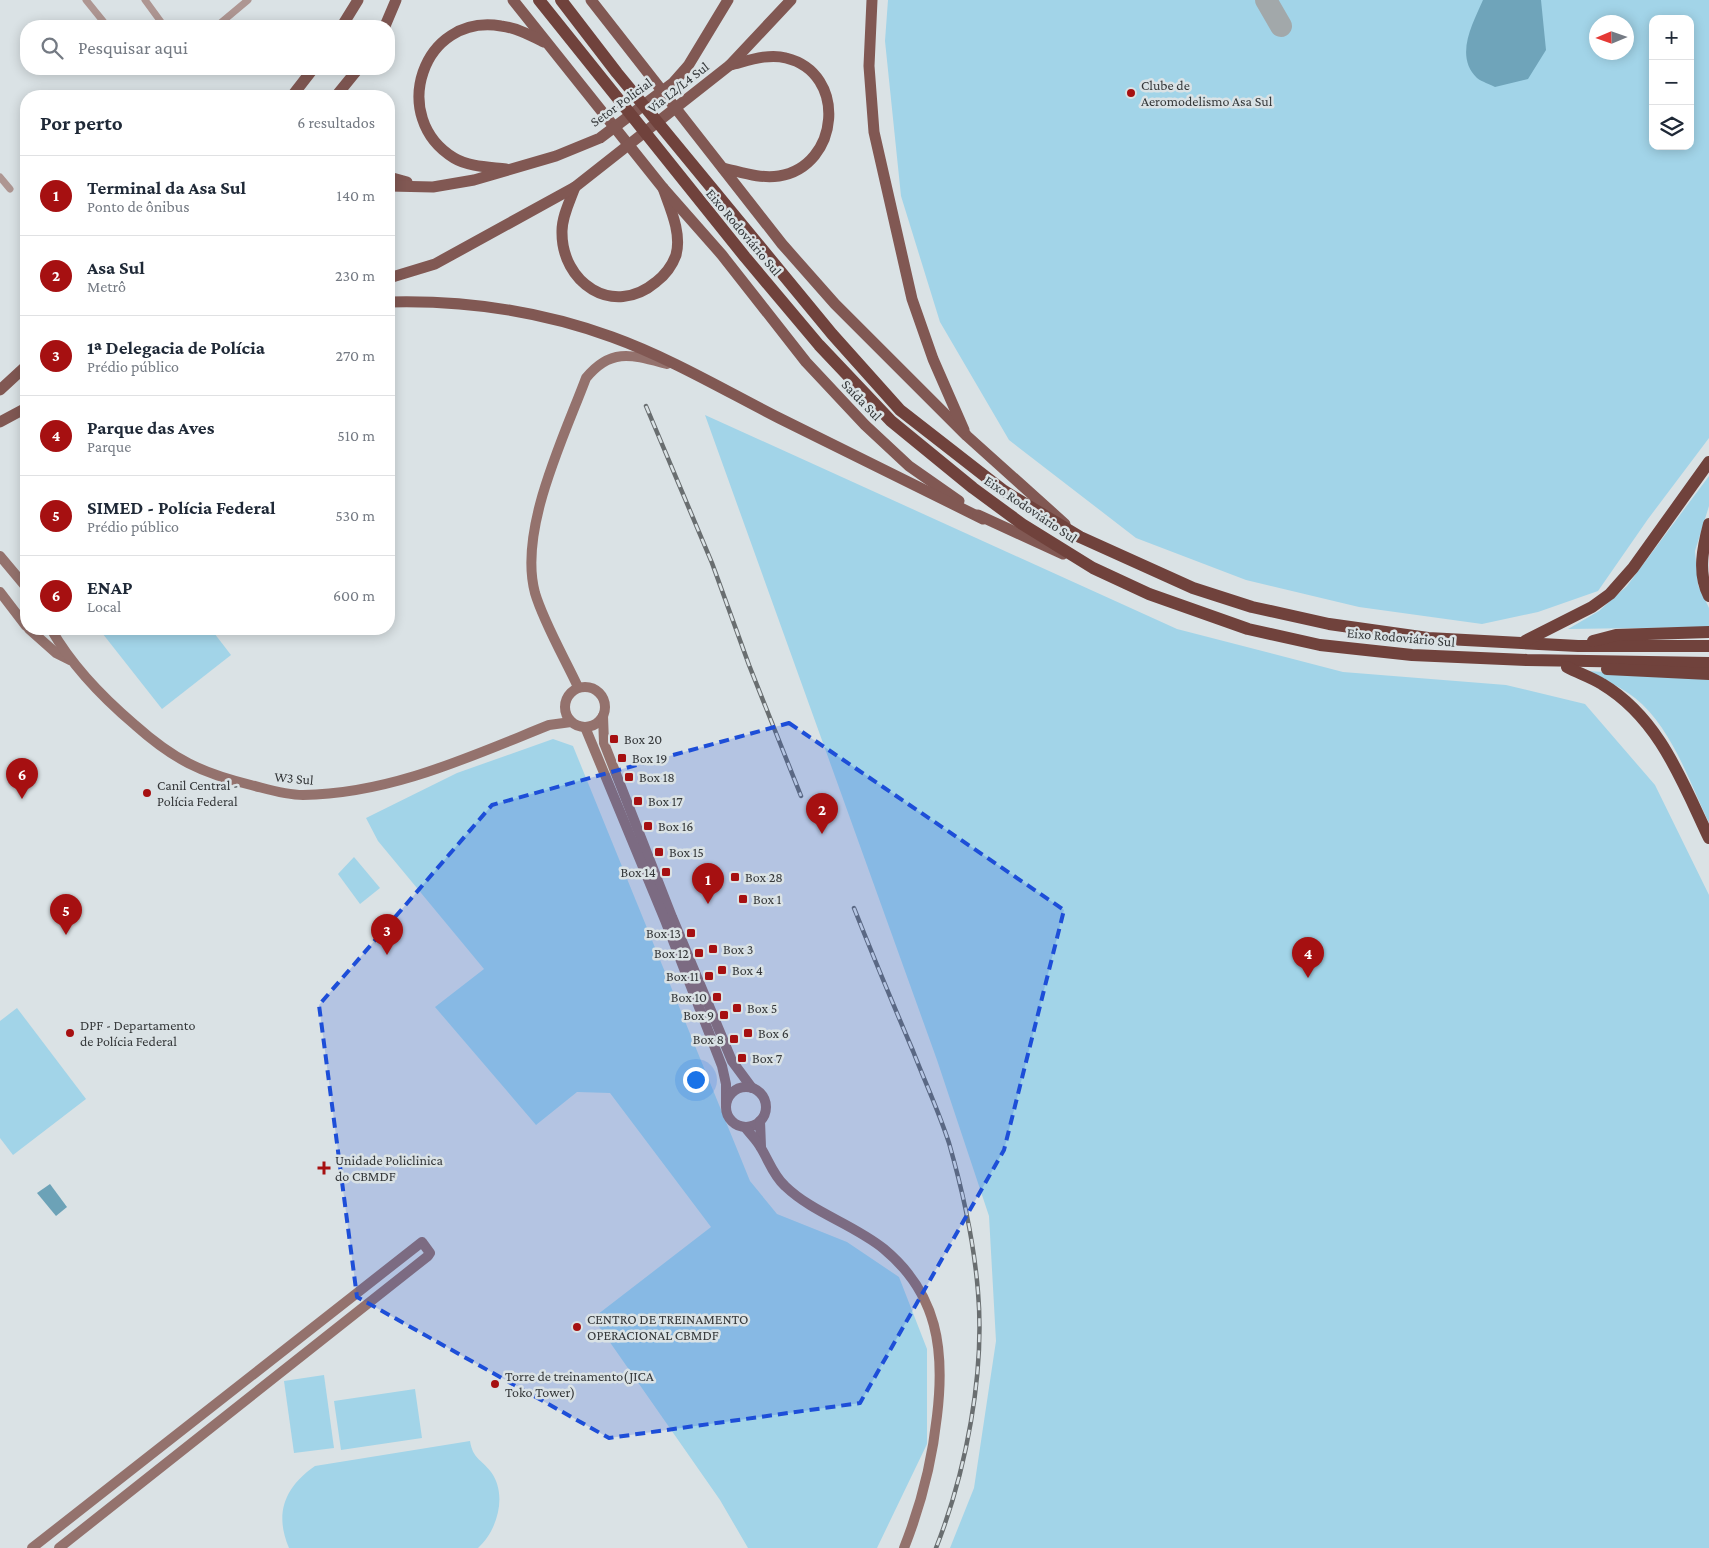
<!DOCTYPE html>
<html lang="pt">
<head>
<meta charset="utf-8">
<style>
  body { margin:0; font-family:"Crimson Pro",serif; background:#f2f2f3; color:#1f2937 }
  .controls { position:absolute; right:15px; top:15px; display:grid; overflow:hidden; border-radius:10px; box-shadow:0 2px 12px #0003 }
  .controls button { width:45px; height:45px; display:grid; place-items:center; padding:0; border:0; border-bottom:1px solid #e0e1e3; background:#fff; color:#1f2937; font:25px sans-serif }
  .compass { position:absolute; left:1589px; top:15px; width:45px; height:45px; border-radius:50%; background:#fff; box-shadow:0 2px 12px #0003; rotate:268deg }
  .you { position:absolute; left:695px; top:1079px; width:18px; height:18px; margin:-12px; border:4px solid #fff; border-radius:50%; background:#1a73e8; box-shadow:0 0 0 8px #1a73e833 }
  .badge { display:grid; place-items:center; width:32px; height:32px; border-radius:50%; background:#a61011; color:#fff; font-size:16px; font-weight:700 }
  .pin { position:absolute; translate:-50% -41px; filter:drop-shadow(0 1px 2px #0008) }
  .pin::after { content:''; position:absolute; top:26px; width:18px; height:15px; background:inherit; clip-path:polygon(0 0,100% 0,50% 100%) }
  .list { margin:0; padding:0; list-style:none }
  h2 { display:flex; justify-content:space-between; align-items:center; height:65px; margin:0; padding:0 20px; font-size:21px }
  h2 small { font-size:16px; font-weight:400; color:#747a83 }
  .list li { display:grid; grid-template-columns:32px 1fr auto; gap:15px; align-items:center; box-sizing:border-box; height:80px; padding:0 20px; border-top:1px solid #e0e1e3 }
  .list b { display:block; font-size:19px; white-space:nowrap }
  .list p { margin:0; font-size:16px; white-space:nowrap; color:#747a83 }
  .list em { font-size:16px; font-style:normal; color:#747a83 }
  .icon { flex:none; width:28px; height:28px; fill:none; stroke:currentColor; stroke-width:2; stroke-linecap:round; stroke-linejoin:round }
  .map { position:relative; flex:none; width:1709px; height:1548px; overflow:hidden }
  .search { position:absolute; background:#fff; box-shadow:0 2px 12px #0003; left:20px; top:20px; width:375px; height:55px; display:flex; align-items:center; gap:12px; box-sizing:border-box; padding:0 18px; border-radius:20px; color:#747a83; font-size:19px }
  .panel { position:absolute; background:#fff; box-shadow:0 2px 12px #0003; left:20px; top:90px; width:375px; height:545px; border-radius:20px }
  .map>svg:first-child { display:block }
  .green { fill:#a2d4e8; fill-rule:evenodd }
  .forest { fill:#6fa4ba }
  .water { fill:#6ca2b7 }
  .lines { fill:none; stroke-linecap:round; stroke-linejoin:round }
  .taxiway { stroke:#a2a8aa; stroke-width:22 }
  .street { stroke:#ae9692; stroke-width:7 }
  .secondary { stroke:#94726d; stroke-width:10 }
  .primary { stroke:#815853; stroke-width:11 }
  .highway { stroke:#70423c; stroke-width:12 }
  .rail-casing { stroke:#696e70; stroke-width:4.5 }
  .rail { stroke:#dae2e5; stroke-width:2.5; stroke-dasharray:8; stroke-linecap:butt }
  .marked { fill:#1d4ed8; fill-opacity:0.2; stroke:#1d4ed8; stroke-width:4; stroke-dasharray:10 6; stroke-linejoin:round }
  .poi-dot { fill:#a61011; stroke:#dae2e5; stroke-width:2 }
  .labels { text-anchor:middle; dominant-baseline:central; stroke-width:5; stroke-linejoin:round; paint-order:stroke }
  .poi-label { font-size:14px; fill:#35383a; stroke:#dae2e5; text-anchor:start }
  .street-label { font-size:14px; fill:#35383a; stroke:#dae2e5 }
</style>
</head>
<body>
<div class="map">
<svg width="1709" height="1548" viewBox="0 0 1709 1548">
  <rect width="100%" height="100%" fill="#dae2e5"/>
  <g class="green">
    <path d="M888 0H1709V438L1648 519 1598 591 1538 612 1482 624 1359 607 1246 580 1136 538 1009 440 940 322 901 196 885 41ZM1653 19H1690V146H1653ZM1596 22H1626V52H1596Z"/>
    <polygon points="705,415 1177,629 1343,672 1506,685 1585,704 1655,785 1709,895 1709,1548 950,1548 974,1488 996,1341 989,1216 937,1060"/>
    <polygon points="1709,476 1709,506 1695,551 1698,585 1709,608 1709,627 1568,629 1599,611 1627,586"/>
    <polygon points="99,629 211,629 231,655 162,709"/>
    <path d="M1588 671 1709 679V823C1689 781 1672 728 1635 698 1621 687 1603 679 1588 671Z"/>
    <polygon points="553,739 573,746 750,1181 777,1214 847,1242 899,1277 927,1349 927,1444 877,1548 748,1548 720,1500 593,1318 711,1227 610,1093 577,1092 536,1125 435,1007 484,969 378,841 366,818 457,773"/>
    <polygon points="354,857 380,888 360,904 338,874"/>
    <polygon points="17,1008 86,1099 13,1155 0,1138 0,1021"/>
    <polygon points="324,1375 334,1448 294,1453 284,1381"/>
    <polygon points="415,1389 422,1438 341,1450 334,1401"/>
    <path d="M470 1441C473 1459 480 1458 491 1472 508 1495 497 1531 478 1548H289C274 1513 285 1487 315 1466Z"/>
  </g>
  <path class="forest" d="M1483 0H1541L1546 50 1528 79 1495 87C1490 84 1482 82 1477 78 1454 56 1473 23 1483 0Z"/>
  <polygon class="water" points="50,1184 67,1207 56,1216 37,1193"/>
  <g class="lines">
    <polyline class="taxiway" points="1266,0 1281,26"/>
    <g class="street">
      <polyline points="86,0 107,26"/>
      <polyline points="145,0 164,26"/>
      <polyline points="217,26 248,0"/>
      <polyline points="0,177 10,189"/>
    </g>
    <g class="secondary">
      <polyline points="0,556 26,587"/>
      <polyline points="0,592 26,626"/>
      <polyline points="29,629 56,653 70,660"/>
      <path d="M51 629C72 666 102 697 135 725 173 759 201 773 251 785 267 789 285 795 303 795 390 794 469 757 549 725L571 722"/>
      <circle cx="585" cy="707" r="20"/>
      <path d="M578 687C565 659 544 623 535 593 518 530 564 437 586 378 611 347 633 355 667 364"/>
      <polyline points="603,716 604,743 672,917 732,1061 752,1088"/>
      <polyline points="585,727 665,920 722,1066 726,1084 726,1104"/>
      <circle cx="746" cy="1107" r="20"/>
      <polyline points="760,1121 761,1147"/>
      <path d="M745 1127C750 1134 757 1140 761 1148 769 1161 773 1175 785 1186 813 1213 853 1224 884 1249 938 1294 945 1350 937 1416 932 1463 921 1505 904 1548"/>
      <polyline points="32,1548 422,1242 430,1253 428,1256 59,1548"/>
    </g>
    <g class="primary">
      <path d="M513 0 663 188C670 208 682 233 676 255 672 266 665 275 656 282 613 318 561 283 562 231 562 216 570 201 575 187"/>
      <polyline points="591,0 782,244 835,304 967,436 1065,524"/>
      <polyline points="872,0 869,66 874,132 912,299 933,359 964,430"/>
      <polyline points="342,26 358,0"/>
      <polyline points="385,26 396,0"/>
      <polyline points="292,96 313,69"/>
      <polyline points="336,96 358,69"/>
      <path d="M723 168C741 172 760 179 779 176 840 166 848 73 786 58 768 53 747 61 730 65"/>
      <path d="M506 169C490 167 469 167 454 158 388 118 422 13 501 26 517 28 530 35 544 42"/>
      <polyline points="389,177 407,182"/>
      <polyline points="389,186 433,187 474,180 556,156 600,138 673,83 688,66 728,0"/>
      <polyline points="663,188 722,255 806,362 865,425 909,466 959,501"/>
      <polyline points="389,278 435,264 575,187 730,65 791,0"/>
      <path d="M389 302C465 300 540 311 612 337 670 358 724 390 779 418 847 452 915 486 983 519"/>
      <polyline points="0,390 26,366"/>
      <polyline points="0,422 26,408"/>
      <polyline points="978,515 1063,554"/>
    </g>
    <g class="highway">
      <polyline points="539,0 745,257 819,345 891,421 973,488 1022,524 1093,568 1149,594 1248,629 1320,645 1412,655 1527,660 1709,663"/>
      <polyline points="561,0 617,73 832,334 900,410 1004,491 1080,537 1193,588 1252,607 1329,624 1428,638 1578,646 1709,646"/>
      <path d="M1709 524C1703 547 1697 573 1709 596"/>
      <polyline points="1525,641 1592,607 1610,594 1633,568 1709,462"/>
      <polyline points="1593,641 1616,635 1709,632"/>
      <path d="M1567 667C1578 673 1591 677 1602 684 1659 718 1682 781 1709 838"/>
      <polyline points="1607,669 1709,674"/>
    </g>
    <g class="rail-casing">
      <g id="rail">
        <polyline points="646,406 712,563 749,665 801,796"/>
        <path d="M854 908C873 956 893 1004 913 1051 925 1082 939 1112 949 1143 963 1192 974 1241 978 1292 985 1373 966 1472 936 1548"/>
      </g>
    </g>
    <use href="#rail" class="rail"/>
  </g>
  <path class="marked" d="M789 723 1064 910 1004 1150 860 1403 609 1438 357 1297 319 1005 492 805Z"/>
  <g class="poi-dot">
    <circle cx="1131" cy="93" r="5"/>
    <rect x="609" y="734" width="10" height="10" rx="2.5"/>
    <rect x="617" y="753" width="10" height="10" rx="2.5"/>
    <rect x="624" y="772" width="10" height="10" rx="2.5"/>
    <circle cx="147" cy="793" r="5"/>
    <rect x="633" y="796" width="10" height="10" rx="2.5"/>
    <rect x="643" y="821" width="10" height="10" rx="2.5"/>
    <rect x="654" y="847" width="10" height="10" rx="2.5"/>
    <rect x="661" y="867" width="10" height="10" rx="2.5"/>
    <rect x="730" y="872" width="10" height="10" rx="2.5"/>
    <rect x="738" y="894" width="10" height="10" rx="2.5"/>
    <rect x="686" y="928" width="10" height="10" rx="2.5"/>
    <rect x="708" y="944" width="10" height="10" rx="2.5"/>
    <rect x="694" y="948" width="10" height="10" rx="2.5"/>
    <rect x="717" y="965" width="10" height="10" rx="2.5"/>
    <rect x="704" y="971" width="10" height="10" rx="2.5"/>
    <rect x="712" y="992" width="10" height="10" rx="2.5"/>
    <rect x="732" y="1003" width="10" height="10" rx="2.5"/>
    <rect x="719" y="1010" width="10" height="10" rx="2.5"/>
    <circle cx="70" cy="1033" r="5"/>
    <rect x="743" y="1028" width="10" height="10" rx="2.5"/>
    <rect x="729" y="1034" width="10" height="10" rx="2.5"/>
    <rect x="737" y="1053" width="10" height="10" rx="2.5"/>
    <path d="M321.5 1160.5h5v5h5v5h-5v5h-5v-5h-5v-5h5z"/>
    <circle cx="577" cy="1327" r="5"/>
    <circle cx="495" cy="1384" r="5"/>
  </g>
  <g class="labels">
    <g class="poi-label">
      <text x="1141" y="85">Clube de<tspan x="1141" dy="16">Aeromodelismo Asa Sul</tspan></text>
      <text x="624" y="739">Box 20</text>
      <text x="632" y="758">Box 19</text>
      <text x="639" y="777">Box 18</text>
      <text x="157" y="785">Canil Central -<tspan x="157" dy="16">Polícia Federal</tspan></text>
      <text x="648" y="801">Box 17</text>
      <text x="658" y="826">Box 16</text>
      <text x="669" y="852">Box 15</text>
      <text x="656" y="872" text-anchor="end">Box 14</text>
      <text x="745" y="877">Box 28</text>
      <text x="753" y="899">Box 1</text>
      <text x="681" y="933" text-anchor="end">Box 13</text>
      <text x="723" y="949">Box 3</text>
      <text x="689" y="953" text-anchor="end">Box 12</text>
      <text x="732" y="970">Box 4</text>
      <text x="699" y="976" text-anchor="end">Box 11</text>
      <text x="707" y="997" text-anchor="end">Box 10</text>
      <text x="747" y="1008">Box 5</text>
      <text x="714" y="1015" text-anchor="end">Box 9</text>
      <text x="80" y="1025">DPF - Departamento<tspan x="80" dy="16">de Polícia Federal</tspan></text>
      <text x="758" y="1033">Box 6</text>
      <text x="724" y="1039" text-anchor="end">Box 8</text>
      <text x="752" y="1058">Box 7</text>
      <text x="335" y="1160">Unidade Policlinica<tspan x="335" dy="16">do CBMDF</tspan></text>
      <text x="587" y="1319">CENTRO DE TREINAMENTO<tspan x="587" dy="16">OPERACIONAL CBMDF</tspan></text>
      <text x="505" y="1376">Torre de treinamento(JICA<tspan x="505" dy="16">Toko Tower)</tspan></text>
    </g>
    <g class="street-label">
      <text transform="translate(678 87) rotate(-38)">Via L2/L4 Sul</text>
      <text transform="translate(621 102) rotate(-36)">Setor Policial</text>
      <text transform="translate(744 232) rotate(50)">Eixo Rodoviário Sul</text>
      <text transform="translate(862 400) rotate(46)">Saída Sul</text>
      <text transform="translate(1031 509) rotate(34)">Eixo Rodoviário Sul</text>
      <text transform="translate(1401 637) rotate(5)">Eixo Rodoviário Sul</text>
      <text transform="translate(294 778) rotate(5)">W3 Sul</text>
    </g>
  </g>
</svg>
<div class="controls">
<button>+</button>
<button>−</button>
<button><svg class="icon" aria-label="layers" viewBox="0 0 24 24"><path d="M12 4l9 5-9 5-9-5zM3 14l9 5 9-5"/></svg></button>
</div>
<svg class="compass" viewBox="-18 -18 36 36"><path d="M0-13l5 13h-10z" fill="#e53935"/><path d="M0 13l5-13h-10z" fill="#747a83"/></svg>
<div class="you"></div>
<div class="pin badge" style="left:708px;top:904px">1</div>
<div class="pin badge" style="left:822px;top:834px">2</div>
<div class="pin badge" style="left:387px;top:955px">3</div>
<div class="pin badge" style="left:1308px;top:978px">4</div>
<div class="pin badge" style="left:66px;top:935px">5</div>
<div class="pin badge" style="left:22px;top:799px">6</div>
<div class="search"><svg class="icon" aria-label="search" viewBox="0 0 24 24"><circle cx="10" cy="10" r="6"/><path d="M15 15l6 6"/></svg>Pesquisar aqui</div>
<section class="panel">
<h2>Por perto<small>6 resultados</small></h2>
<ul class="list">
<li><span class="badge">1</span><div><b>Terminal da Asa Sul</b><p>Ponto de ônibus</p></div><em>140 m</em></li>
<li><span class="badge">2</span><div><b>Asa Sul</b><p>Metrô</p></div><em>230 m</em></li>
<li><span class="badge">3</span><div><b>1ª Delegacia de Polícia</b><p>Prédio público</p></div><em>270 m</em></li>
<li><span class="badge">4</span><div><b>Parque das Aves</b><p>Parque</p></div><em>510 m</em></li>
<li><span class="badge">5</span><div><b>SIMED - Polícia Federal</b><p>Prédio público</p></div><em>530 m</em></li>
<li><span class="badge">6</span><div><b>ENAP</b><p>Local</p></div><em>600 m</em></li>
</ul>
</section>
</div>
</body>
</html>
